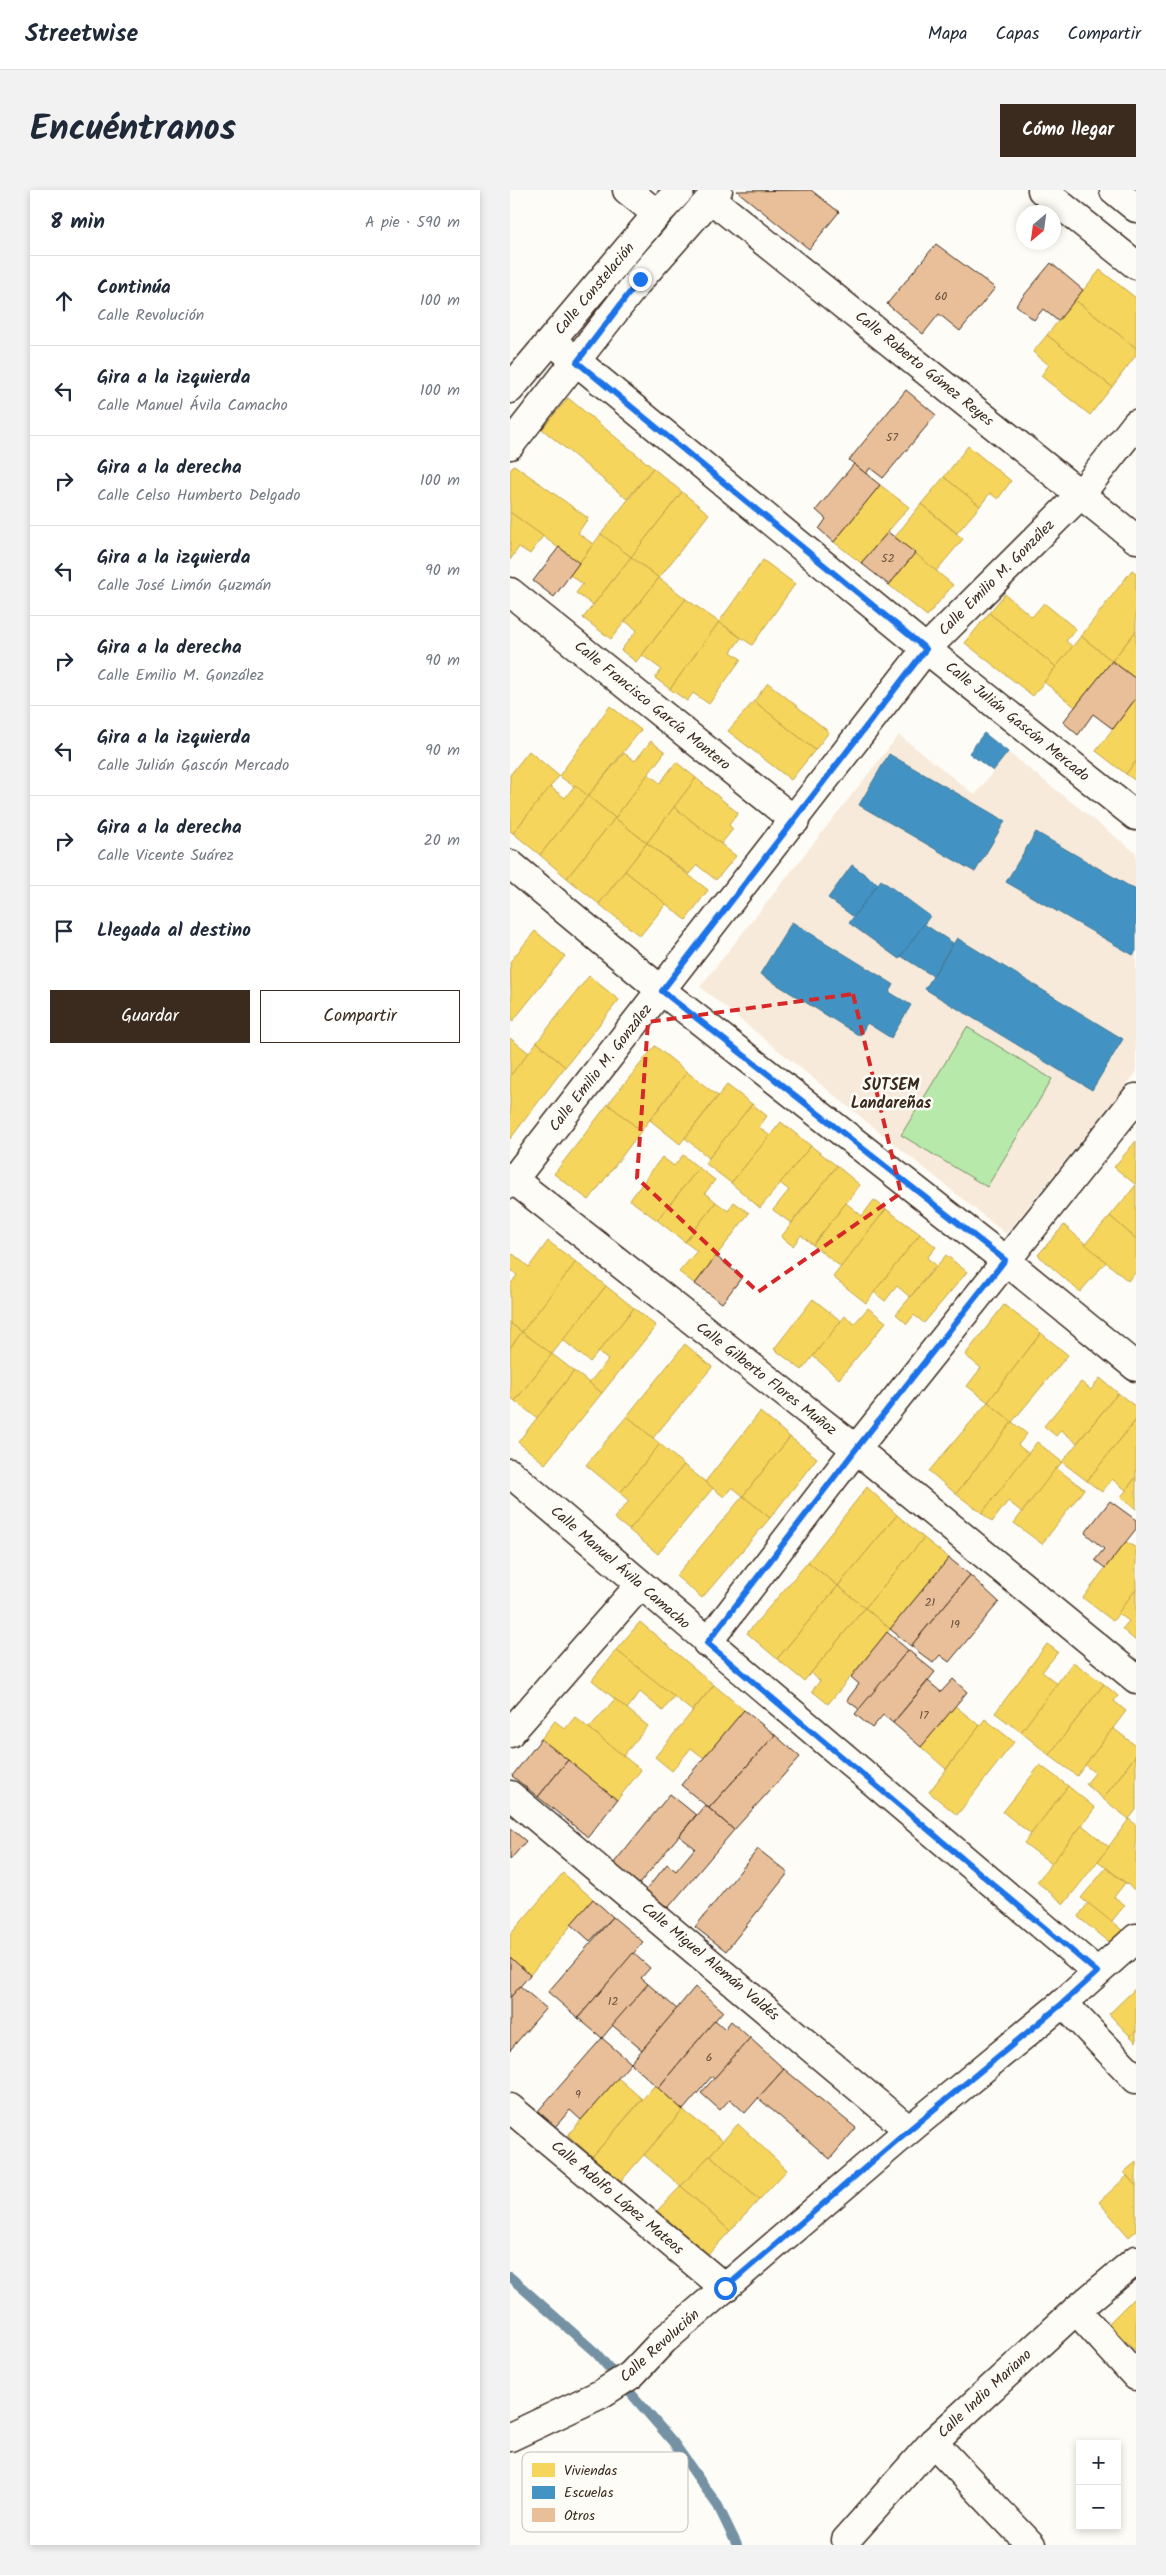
<!DOCTYPE html>
<html lang="es">
<head>
<meta charset="utf-8">
<style>
  body { margin:0; font-family:Kalam,sans-serif; background:#f2f2f3; color:#1f2937 }
  .controls { position:absolute; right:15px; bottom:15px; display:grid; overflow:hidden; border-radius:0px; box-shadow:0 2px 8px #0003 }
  .controls button { width:45px; height:45px; display:grid; place-items:center; padding:0; border:0; border-bottom:1px solid #e0e1e3; background:#fff; color:#1f2937; font:25px sans-serif }
  .compass { position:absolute; left:506px; top:15px; width:45px; height:45px; border-radius:50%; background:#fff; box-shadow:0 2px 8px #0003; rotate:209deg }
  .stop { position:absolute; width:15px; height:15px; margin:-11px; border:4px solid #1a73e8; border-radius:50%; background:#fff }
  .stop.end { background:#1a73e8; border-color:#fff; box-shadow:0 1px 5px #0008 }
  .list { margin:0; padding:0; list-style:none }
  h2 { display:flex; justify-content:space-between; align-items:center; height:65px; margin:0; padding:0 20px; font-size:21px }
  h2 small { font-size:16px; font-weight:400; color:#747a83 }
  .list li { display:grid; grid-template-columns:32px 1fr auto; gap:15px; align-items:center; box-sizing:border-box; height:90px; padding:0 20px; border-top:1px solid #e0e1e3 }
  .list b { display:block; font-size:19px; white-space:nowrap }
  .list p { margin:0; font-size:16px; white-space:nowrap; color:#747a83 }
  .list em { font-size:16px; font-style:normal; color:#747a83 }
  .actions { display:flex; gap:10px; padding:15px 20px }
  .actions a { flex:1; padding:11px 0; border:1px solid #3b2a1e; border-radius:0px; text-align:center; font-size:18px; color:#3b2a1e }
  .actions .main { background:#3b2a1e; color:#fff }
  .icon { flex:none; width:28px; height:28px; fill:none; stroke:currentColor; stroke-width:2; stroke-linecap:round; stroke-linejoin:round }
  .map { position:relative; flex:none; width:626px; height:2355px; overflow:hidden; border-radius:0px }
  header { display:flex; align-items:center; gap:30px; box-sizing:border-box; height:70px; padding:0 25px; background:#fff; border-bottom:1px solid #e0e1e3 }
  header strong { font-size:24px }
  nav { display:flex; gap:28px; margin-inline-start:auto; font-size:18px }
  .intro { display:flex; align-items:center; justify-content:space-between; box-sizing:border-box; height:120px; padding:0 30px }
  h1 { margin:0; font-size:35px }
  .button { padding:12px 22px; border-radius:0px; background:#3b2a1e; color:#fff; font-size:18px; font-weight:700 }
  main { display:flex; gap:30px; padding:0 30px }
  aside { flex:1; background:#fff; border-radius:0px; box-shadow:0 2px 8px #0003 }
  .map>svg:first-child { display:block }
  .built { fill:#f7eada }
  .green { fill:#b7e9aa; stroke:#798a64 }
  .homes { fill:#f6d55c; stroke:#bea249 }
  .schools { fill:#4393c3; stroke:#417492 }
  .lines { fill:none; stroke-linecap:round; stroke-linejoin:round }
  .stream { stroke:#7592a4; stroke-width:10 }
  .building { fill:#e8bf98; stroke:#3b2a1e }
  .minor-casing { stroke:#3b2a1e; stroke-width:31 }
  .minor { stroke:#fdfcf7; stroke-width:28 }
  .route { stroke:#1a73e8; stroke-width:6 }
  .marked { fill:none; stroke:#d62828; stroke-width:4; stroke-dasharray:10 6; stroke-linejoin:round }
  .labels { text-anchor:middle; dominant-baseline:central; stroke-width:5; stroke-linejoin:round; paint-order:stroke }
  .number-label { font-size:12px; fill:#664f3c }
  .street-label { font-size:15px; fill:#3b2a1e; stroke:#fdfcf7 }
  .neighbourhood-label { font-size:16px; font-weight:bold; fill:#3b2a1e; stroke:#fdfcf7 }
  .key { fill:#fdfcf7; stroke:#c3bdb6; stroke-width:1 }
  .key-label { font-size:14px; fill:#3b2a1e }
</style>
</head>
<body>
<header>
<strong>Streetwise</strong>
<nav><a>Mapa</a><a>Capas</a><a>Compartir</a></nav>
</header>
<div class="intro"><h1>Encuéntranos</h1><a class="button">Cómo llegar</a></div>
<main>
<aside>
<h2>8 min<small>A pie · 590 m</small></h2>
<ul class="list">
<li><svg class="icon" aria-label="ahead" viewBox="0 0 24 24"><path d="M12 20V5M6 11l6-6 6 6"/></svg><div><b>Continúa</b><p>Calle Revolución</p></div><em>100 m</em></li>
<li><svg class="icon" aria-label="left" viewBox="0 0 24 24"><path d="M17 20v-9H6M10 6l-5 5 5 5"/></svg><div><b>Gira a la izquierda</b><p>Calle Manuel Ávila Camacho</p></div><em>100 m</em></li>
<li><svg class="icon" aria-label="right" viewBox="0 0 24 24"><path d="M7 20v-9h11M14 6l5 5-5 5"/></svg><div><b>Gira a la derecha</b><p>Calle Celso Humberto Delgado</p></div><em>100 m</em></li>
<li><svg class="icon" aria-label="left" viewBox="0 0 24 24"><path d="M17 20v-9H6M10 6l-5 5 5 5"/></svg><div><b>Gira a la izquierda</b><p>Calle José Limón Guzmán</p></div><em>90 m</em></li>
<li><svg class="icon" aria-label="right" viewBox="0 0 24 24"><path d="M7 20v-9h11M14 6l5 5-5 5"/></svg><div><b>Gira a la derecha</b><p>Calle Emilio M. González</p></div><em>90 m</em></li>
<li><svg class="icon" aria-label="left" viewBox="0 0 24 24"><path d="M17 20v-9H6M10 6l-5 5 5 5"/></svg><div><b>Gira a la izquierda</b><p>Calle Julián Gascón Mercado</p></div><em>90 m</em></li>
<li><svg class="icon" aria-label="right" viewBox="0 0 24 24"><path d="M7 20v-9h11M14 6l5 5-5 5"/></svg><div><b>Gira a la derecha</b><p>Calle Vicente Suárez</p></div><em>20 m</em></li>
<li><svg class="icon" aria-label="arrive" viewBox="0 0 24 24"><path d="M6 21V4h12l-3 4 3 4H6"/></svg><div><b>Llegada al destino</b></div></li>
</ul>
<div class="actions"><a class="main">Guardar</a><a>Compartir</a></div>
</aside>
<div class="map">
<svg width="626" height="2355" viewBox="0 0 626 2355">
  <rect width="100%" height="100%" fill="#fdfcf7"/>
  <filter id="ink" filterUnits="userSpaceOnUse"><feTurbulence type="fractalNoise" baseFrequency=".02" numOctaves="2"/><feDisplacementMap in="SourceGraphic" scale="10" xChannelSelector="R" yChannelSelector="G"/><feConvolveMatrix kernelMatrix="1 2 1 2 8 2 1 2 1" color-interpolation-filters="sRGB"/></filter>
  <g filter="url(#ink)">
    <polygon class="built" points="389,545 465,605 498,562 626,663 626,883 496,1044 190,797"/>
    <polygon class="green" points="457,837 542,889 477,997 391,945"/>
    <g class="homes">
      <polygon points="590,80 626,108 626,158 565,110"/>
      <polygon points="565,110 626,158 626,165 602,197 537,145"/>
      <polygon points="537,145 602,197 580,225 531,186 539,175 523,162"/>
      <polygon points="58,208 143,278 117,309 32,239"/>
      <polygon points="458,256 501,291 488,309 480,303 470,316 434,287"/>
      <polygon points="4,275 78,328 68,343 83,354 69,373 0,322 0,281"/>
      <polygon points="143,278 172,302 121,367 91,344"/>
      <polygon points="434,287 470,316 447,343 411,314"/>
      <polygon points="370,295 399,317 351,373 324,352"/>
      <polygon points="172,302 199,324 149,388 121,367"/>
      <polygon points="411,314 453,349 426,381 385,347"/>
      <polygon points="0,322 33,346 20,364 9,357 0,370"/>
      <polygon points="91,344 121,367 83,415 66,403 73,394 60,385"/>
      <polygon points="405,363 443,395 417,426 379,395"/>
      <polygon points="121,367 149,388 101,449 73,428"/>
      <polygon points="253,370 285,394 242,455 209,432"/>
      <polygon points="622,380 626,383 626,441 602,471 571,446"/>
      <polygon points="149,388 176,409 126,472 111,460 127,440 115,431"/>
      <polygon points="495,404 522,427 534,413 566,439 556,451 563,457 546,477 479,423"/>
      <polygon points="176,409 209,432 160,499 145,488 151,479 132,465"/>
      <polygon points="479,423 546,477 523,506 455,453"/>
      <polygon points="209,432 231,448 221,462 231,469 199,514 183,503 177,511 160,499"/>
      <polygon points="626,441 626,489 602,471"/>
      <polygon points="571,446 602,471 565,517 534,492"/>
      <polygon points="258,493 319,542 305,560 244,511"/>
      <polygon points="626,508 626,571 616,584 586,561"/>
      <polygon points="244,511 305,560 281,590 218,541"/>
      <polygon points="100,516 131,540 78,606 49,586"/>
      <polygon points="141,551 155,562 105,628 78,606 114,563 125,571"/>
      <polygon points="19,561 49,586 3,643 0,641 0,585"/>
      <polygon points="626,571 626,591 616,584"/>
      <polygon points="166,572 186,588 137,653 105,628 138,584 150,593"/>
      <polygon points="186,588 228,623 219,635 223,639 211,654 164,617"/>
      <polygon points="65,595 78,606 30,665 3,643 40,597 55,608"/>
      <polygon points="78,606 105,628 57,688 30,665"/>
      <polygon points="164,617 226,666 206,690 187,675 179,684 137,653"/>
      <polygon points="105,628 137,653 89,714 57,688"/>
      <polygon points="137,653 198,700 176,730 115,681"/>
      <polygon points="115,681 156,714 130,746 89,714"/>
      <polygon points="25,741 55,766 2,832 0,772"/>
      <polygon points="79,786 109,810 55,877 27,852"/>
      <polygon points="0,848 19,863 0,886"/>
      <polygon points="27,852 55,877 0,949 0,886"/>
      <polygon points="145,856 177,882 131,941 98,914"/>
      <polygon points="177,882 208,906 170,954 140,930"/>
      <polygon points="217,895 242,914 199,968 175,948"/>
      <polygon points="98,914 131,941 79,1010 44,984"/>
      <polygon points="242,914 257,926 249,937 260,946 221,993 195,973"/>
      <polygon points="271,932 301,956 250,1018 221,993"/>
      <polygon points="626,951 626,995 604,977"/>
      <polygon points="301,956 327,976 281,1033 263,1020 279,1000 270,993"/>
      <polygon points="173,965 189,978 147,1030 120,1010 152,967 164,976"/>
      <polygon points="327,976 350,995 303,1055 291,1045 283,1056 271,1047"/>
      <polygon points="189,978 205,990 195,1003 206,1012 175,1052 147,1030"/>
      <polygon points="626,995 626,1049 600,1026"/>
      <polygon points="364,1010 376,1019 331,1077 303,1055 336,1013 352,1026"/>
      <polygon points="206,1012 218,1021 224,1012 239,1023 185,1094 169,1082 187,1061 175,1052"/>
      <polygon points="376,1019 410,1044 356,1113 323,1087"/>
      <polygon points="600,1026 626,1049 626,1082 618,1091 575,1054"/>
      <polygon points="554,1035 596,1072 570,1102 528,1065"/>
      <polygon points="410,1044 426,1057 417,1068 426,1075 400,1107 387,1096 375,1111 364,1102"/>
      <polygon points="38,1051 66,1072 12,1142 0,1133 0,1095 7,1085 0,1079 0,1069 3,1064 19,1077"/>
      <polygon points="436,1065 457,1082 414,1133 404,1125 397,1134 386,1124"/>
      <polygon points="66,1072 96,1096 42,1164 12,1142"/>
      <polygon points="96,1096 124,1118 80,1172 53,1150"/>
      <polygon points="303,1109 331,1131 292,1180 264,1159"/>
      <polygon points="494,1115 531,1143 478,1212 457,1196 471,1178 455,1165"/>
      <polygon points="124,1118 146,1136 92,1203 79,1193 98,1170 88,1162"/>
      <polygon points="358,1118 376,1132 329,1189 303,1166 335,1126 344,1134"/>
      <polygon points="0,1133 12,1142 0,1158"/>
      <polygon points="12,1142 42,1164 5,1211 0,1207 0,1158"/>
      <polygon points="531,1143 558,1165 502,1232 478,1212"/>
      <polygon points="175,1154 202,1177 143,1248 117,1226"/>
      <polygon points="42,1164 64,1181 27,1228 5,1211"/>
      <polygon points="64,1181 92,1203 35,1274 8,1252"/>
      <polygon points="590,1188 608,1203 567,1253 551,1240 546,1246 534,1236 571,1192 581,1200"/>
      <polygon points="608,1203 626,1217 626,1230 577,1291 552,1272"/>
      <polygon points="478,1212 502,1232 446,1304 419,1281"/>
      <polygon points="250,1222 280,1247 233,1306 222,1297 214,1307 195,1292"/>
      <polygon points="117,1226 150,1254 110,1303 76,1275"/>
      <polygon points="626,1230 626,1287 616,1300 602,1289 592,1302 577,1291"/>
      <polygon points="502,1232 517,1244 508,1255 519,1264 472,1323 446,1304"/>
      <polygon points="280,1247 307,1268 260,1328 233,1306"/>
      <polygon points="527,1252 552,1272 512,1322 498,1311 482,1332 472,1323"/>
      <polygon points="150,1254 174,1275 119,1340 104,1328 119,1311 110,1303"/>
      <polygon points="174,1275 203,1298 148,1364 119,1340"/>
      <polygon points="546,1278 574,1299 532,1354 504,1333"/>
      <polygon points="626,1287 626,1319 611,1307"/>
      <polygon points="357,1297 387,1325 328,1396 298,1372"/>
      <polygon points="233,1306 260,1328 192,1408 166,1386"/>
      <polygon points="387,1325 414,1348 355,1418 328,1396"/>
      <polygon points="414,1348 439,1368 380,1439 355,1418"/>
      <polygon points="615,1351 626,1358 626,1399 603,1431 573,1408"/>
      <polygon points="298,1372 328,1396 267,1469 237,1443"/>
      <polygon points="328,1396 355,1418 294,1491 267,1469"/>
      <polygon points="626,1399 626,1451 612,1439 619,1431 608,1423"/>
      <polygon points="355,1418 380,1439 318,1514 302,1501 310,1491 301,1483"/>
      <polygon points="130,1432 204,1495 182,1521 106,1460"/>
      <polygon points="537,1454 548,1462 532,1482 548,1494 511,1542 485,1523"/>
      <polygon points="106,1460 164,1506 153,1521 130,1502 117,1519 82,1490"/>
      <polygon points="563,1472 594,1494 539,1565 511,1542"/>
      <polygon points="594,1494 608,1506 604,1511 616,1521 567,1586 539,1565"/>
      <polygon points="204,1495 234,1520 194,1568 181,1558 162,1581 145,1567"/>
      <polygon points="105,1509 138,1536 113,1566 79,1538"/>
      <polygon points="445,1516 470,1536 436,1579 411,1557"/>
      <polygon points="65,1527 131,1580 107,1610 31,1549 45,1531 55,1539"/>
      <polygon points="475,1529 504,1552 447,1625 419,1602"/>
      <polygon points="603,1538 626,1556 626,1565 593,1609 576,1594 585,1583 575,1575"/>
      <polygon points="626,1565 626,1620 619,1629 593,1609"/>
      <polygon points="530,1575 558,1596 521,1644 493,1622"/>
      <polygon points="558,1596 585,1618 542,1674 514,1653"/>
      <polygon points="619,1629 626,1635 626,1701 588,1671"/>
      <polygon points="572,1635 599,1657 554,1714 527,1692"/>
      <polygon points="596,1678 615,1693 604,1707 615,1715 601,1732 571,1708"/>
      <polygon points="53,1683 83,1709 20,1785 0,1767 0,1745"/>
      <polygon points="578,1713 612,1740 602,1754 568,1727"/>
      <polygon points="626,1798 626,1841 620,1846 599,1824"/>
      <polygon points="626,1841 626,1852 620,1846"/>
      <polygon points="108,1888 132,1909 82,1967 58,1945"/>
      <polygon points="145,1895 173,1920 111,1991 82,1967"/>
      <polygon points="173,1920 213,1951 171,1996 134,1965"/>
      <polygon points="228,1934 277,1980 249,2010 200,1965"/>
      <polygon points="200,1965 249,2010 220,2041 171,1996"/>
      <polygon points="626,1972 626,1996 614,1982"/>
      <polygon points="617,1986 626,1996 626,2041 619,2047 589,2012"/>
      <polygon points="171,1996 220,2041 195,2068 146,2022"/>
      <polygon points="626,2106 626,2161 598,2134"/>
    </g>
    <g class="schools">
      <polygon points="474,543 498,562 483,581 459,563"/>
      <polygon points="379,564 495,631 465,682 349,615"/>
      <polygon points="526,642 626,700 626,761 623,765 496,692"/>
      <polygon points="342,675 368,694 344,727 318,708"/>
      <polygon points="371,690 420,726 389,769 339,733"/>
      <polygon points="282,732 383,794 379,802 401,815 381,848 357,833 350,846 250,784"/>
      <polygon points="414,734 443,753 423,786 391,766"/>
      <polygon points="447,748 613,849 582,900 415,799"/>
    </g>
    <g class="lines">
      <polyline class="stream" points="0,2087 86,2163 163,2252 208,2316 227,2355"/>
    </g>
    <g class="building">
      <polygon points="301,0 329,22 299,59 227,1"/>
      <polygon points="426,54 485,98 450,141 429,124 413,144 377,114"/>
      <polygon points="541,73 573,100 548,131 533,119 524,130 506,115"/>
      <polygon points="396,200 426,225 373,288 360,278 356,284 339,270"/>
      <polygon points="344,274 370,295 324,352 309,339 316,329 306,320"/>
      <polygon points="378,342 405,363 379,395 351,373"/>
      <polygon points="49,357 69,373 44,407 23,391"/>
      <polygon points="602,471 626,489 626,508 603,539 583,524 568,545 553,532"/>
      <polygon points="206,1066 232,1087 212,1113 185,1094"/>
      <polygon points="600,1311 626,1330 626,1339 595,1378 585,1370 594,1359 575,1343"/>
      <polygon points="439,1368 460,1385 401,1456 380,1439"/>
      <polygon points="460,1385 489,1412 439,1472 430,1465 423,1473 401,1456"/>
      <polygon points="377,1442 398,1460 350,1520 337,1510 349,1494 341,1487"/>
      <polygon points="398,1460 425,1482 383,1533 373,1525 362,1538 345,1524"/>
      <polygon points="443,1489 457,1502 411,1557 383,1533 418,1491 431,1502"/>
      <polygon points="234,1520 265,1545 199,1618 171,1595"/>
      <polygon points="265,1545 290,1567 224,1640 199,1618"/>
      <polygon points="31,1549 58,1570 28,1607 2,1586"/>
      <polygon points="58,1570 107,1610 78,1647 28,1607"/>
      <polygon points="160,1604 186,1625 129,1694 103,1674"/>
      <polygon points="195,1615 224,1640 158,1718 136,1700 157,1674 166,1681 185,1658 169,1646"/>
      <polygon points="0,1638 16,1651 0,1670"/>
      <polygon points="248,1659 278,1683 216,1761 185,1737"/>
      <polygon points="83,1709 103,1727 80,1751 61,1734"/>
      <polygon points="103,1727 133,1752 68,1828 38,1802"/>
      <polygon points="123,1763 140,1778 131,1788 138,1794 92,1848 68,1828"/>
      <polygon points="0,1767 20,1785 0,1808"/>
      <polygon points="138,1794 167,1819 132,1860 102,1835"/>
      <polygon points="10,1796 36,1818 0,1860 0,1808"/>
      <polygon points="185,1797 213,1821 148,1898 121,1873"/>
      <polygon points="205,1830 215,1839 221,1831 240,1848 205,1888 202,1886 173,1920 148,1898"/>
      <polygon points="92,1848 121,1873 71,1930 60,1920 45,1937 28,1921"/>
      <polygon points="240,1848 274,1879 235,1923 220,1909 210,1920 191,1903"/>
      <polygon points="274,1879 346,1938 320,1969 248,1908"/>
    </g>
    <g class="lines">
      <g class="minor-casing">
        <g id="minor">
          <polyline points="117,0 147,24"/>
          <polyline points="532,0 626,75"/>
          <polyline points="604,0 626,18"/>
          <polyline points="201,9 626,349"/>
          <polyline points="42,151 416,459 626,626"/>
          <polyline points="0,199 147,24 170,0"/>
          <polyline points="0,255 130,89 208,0"/>
          <polyline points="0,402 285,631"/>
          <polyline points="0,674 152,801 495,1070 626,1177"/>
          <polyline points="0,987 346,1259 626,1489"/>
          <polyline points="0,994 416,459 570,305 626,234"/>
          <polyline points="0,1283 587,1782"/>
          <polyline points="197,1453 346,1259 626,908"/>
          <polyline points="0,1543 130,1395"/>
          <polyline points="0,1605 399,1940"/>
          <polyline points="553,1813 626,1889"/>
          <polyline points="0,1918 215,2098"/>
          <polyline points="566,2120 626,2186"/>
          <polyline points="0,2247 91,2204 121,2185 154,2150 399,1940 553,1813 626,1748"/>
          <polyline points="423,2252 521,2355"/>
          <polyline points="336,2350 423,2252 566,2120 626,2070"/>
        </g>
      </g>
      <use href="#minor" class="minor"/>
    </g>
  </g>
  <g class="lines" filter="url(#ink)">
    <polyline class="route" points="130,89 67,172 416,459 152,801 495,1070 346,1259 197,1453 587,1782 553,1813 399,1940 215,2098"/>
  </g>
  <path class="marked" d="M343 804 391 1003 248 1102 127 988 138 832Z"/>
  <g class="labels">
    <g class="number-label">
      <text x="431" y="106">60</text>
      <text x="382" y="247">57</text>
      <text x="378" y="368">52</text>
      <text x="420" y="1412">21</text>
      <text x="445" y="1434">19</text>
      <text x="414" y="1525">17</text>
      <text x="103" y="1811">12</text>
      <text x="199" y="1867">6</text>
      <text x="68" y="1904">9</text>
    </g>
    <g class="street-label">
      <text transform="translate(85 99) rotate(-50)">Calle Constelación</text>
      <text transform="translate(414 179) rotate(39)">Calle Roberto Gómez Reyes</text>
      <text transform="translate(487 388) rotate(-45)">Calle Emilio M. González</text>
      <text transform="translate(142 516) rotate(39)">Calle Francisco García Montero</text>
      <text transform="translate(507 532) rotate(39)">Calle Julián Gascón Mercado</text>
      <text transform="translate(91 878) rotate(-52)">Calle Emilio M. González</text>
      <text transform="translate(256 1189) rotate(38)">Calle Gilberto Flores Muñoz</text>
      <text transform="translate(110 1378) rotate(41)">Calle Manuel Ávila Camacho</text>
      <text transform="translate(200 1772) rotate(40)">Calle Miguel Alemán Valdés</text>
      <text transform="translate(107 2008) rotate(40)">Calle Adolfo López Mateos</text>
      <text transform="translate(150 2156) rotate(-42)">Calle Revolución</text>
      <text transform="translate(475 2204) rotate(-43)">Calle Indio Mariano</text>
    </g>
    <g class="neighbourhood-label">
      <text x="381" y="895">SUTSEM<tspan x="381" dy="18">Landareñas</tspan></text>
    </g>
  </g>
  <rect x="12" y="2262" width="166" height="80" rx="8" class="key"/>
  <rect x="22" y="2273" width="23" height="14" fill="#f6d55c"/>
  <rect x="22" y="2296" width="23" height="13" fill="#4393c3"/>
  <rect x="22" y="2318" width="23" height="14" fill="#e8bf98"/>
  <g class="key-label">
    <text x="54" y="2285">Viviendas</text>
    <text x="54" y="2307">Escuelas</text>
    <text x="54" y="2330">Otros</text>
  </g>
</svg>
<div class="controls">
<button>+</button>
<button>−</button>
</div>
<svg class="compass" viewBox="-18 -18 36 36"><path d="M0-13l5 13h-10z" fill="#e53935"/><path d="M0 13l5-13h-10z" fill="#747a83"/></svg>
<div class="stop" style="left:215px;top:2098px"></div>
<div class="stop end" style="left:130px;top:89px"></div>
</div>
</main>
</body>
</html>
